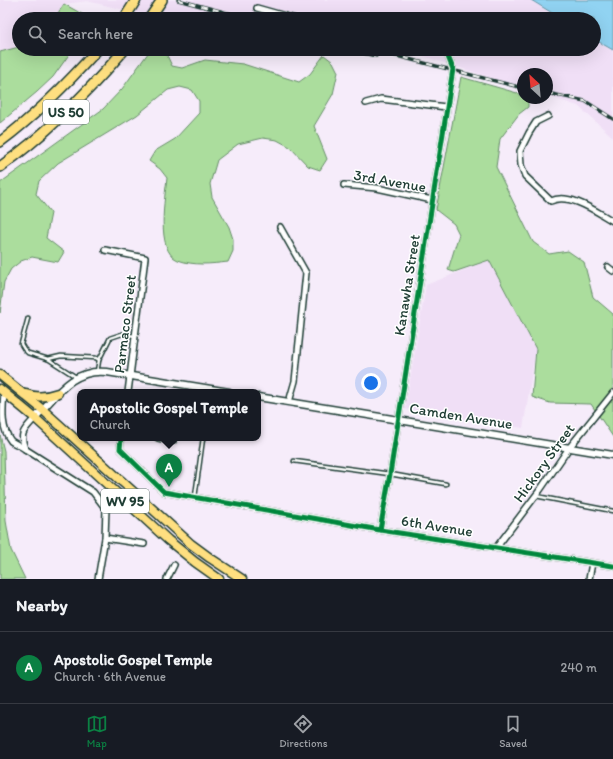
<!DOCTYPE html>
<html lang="en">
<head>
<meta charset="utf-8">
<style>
  body { margin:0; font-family:Itim,sans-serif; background:#242831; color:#f1f3f6 }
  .compass { position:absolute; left:517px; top:68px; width:36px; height:36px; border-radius:50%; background:#171b24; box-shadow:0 4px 16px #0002; rotate:334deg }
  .you { position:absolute; left:371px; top:383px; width:14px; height:14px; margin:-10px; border:3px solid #fff; border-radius:50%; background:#1a73e8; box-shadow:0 0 0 6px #1a73e833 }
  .badge { display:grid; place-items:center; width:26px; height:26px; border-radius:50%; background:#0b8043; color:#fff; font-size:13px; font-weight:700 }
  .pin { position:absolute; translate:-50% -33px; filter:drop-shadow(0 1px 2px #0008) }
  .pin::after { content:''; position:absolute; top:21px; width:14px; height:12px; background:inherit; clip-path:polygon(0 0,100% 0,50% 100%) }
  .popup { position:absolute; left:77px; top:389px; width:184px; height:52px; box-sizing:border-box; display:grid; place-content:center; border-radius:8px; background:#171b24; filter:drop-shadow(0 1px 3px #0005); font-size:13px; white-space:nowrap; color:#9ea1a6 }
  .popup b { font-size:15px; color:#f1f3f6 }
  .popup::after { content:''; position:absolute; left:50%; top:100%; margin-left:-8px; border:8px solid transparent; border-top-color:#171b24 }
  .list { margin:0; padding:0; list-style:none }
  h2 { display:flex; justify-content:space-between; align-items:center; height:52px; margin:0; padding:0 16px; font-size:17px }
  h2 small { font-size:13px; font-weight:400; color:#9ea1a6 }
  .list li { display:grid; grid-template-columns:26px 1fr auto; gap:12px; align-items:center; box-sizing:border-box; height:72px; padding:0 16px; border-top:1px solid #363941 }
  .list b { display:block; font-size:15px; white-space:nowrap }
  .list p { margin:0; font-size:13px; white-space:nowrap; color:#9ea1a6 }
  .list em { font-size:13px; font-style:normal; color:#9ea1a6 }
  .icon { flex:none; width:22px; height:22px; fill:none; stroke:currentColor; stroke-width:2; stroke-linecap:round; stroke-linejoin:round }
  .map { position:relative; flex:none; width:613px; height:579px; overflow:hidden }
  .search { position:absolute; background:#171b24; box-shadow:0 4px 16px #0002; left:12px; right:12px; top:12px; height:44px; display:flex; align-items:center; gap:10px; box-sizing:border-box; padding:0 14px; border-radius:22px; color:#9ea1a6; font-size:15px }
  .sheet { height:124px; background:#171b24 }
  nav { display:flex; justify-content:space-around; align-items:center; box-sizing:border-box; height:56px; border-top:1px solid #363941; background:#171b24; font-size:11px; color:#9ea1a6 }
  nav a { display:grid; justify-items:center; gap:2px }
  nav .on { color:#0b8043 }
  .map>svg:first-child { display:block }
  .built { fill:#f0dff6 }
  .green { fill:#abdd9d; stroke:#658d68 }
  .water { fill:#91d3f2; stroke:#6397a6 }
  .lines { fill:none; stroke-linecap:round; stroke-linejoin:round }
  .service-casing { stroke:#1f3d34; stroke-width:5.5 }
  .minor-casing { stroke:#1f3d34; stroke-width:8 }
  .tertiary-casing { stroke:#1f3d34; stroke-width:9 }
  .primary-casing { stroke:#1f3d34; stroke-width:11 }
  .motorway-casing { stroke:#1f3d34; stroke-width:12 }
  .service { stroke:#fff; stroke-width:2.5 }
  .minor { stroke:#fff; stroke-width:5 }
  .tertiary { stroke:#fff; stroke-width:6 }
  .primary { stroke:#fedf80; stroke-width:8 }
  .motorway { stroke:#fedf80; stroke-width:9 }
  .rail-casing { stroke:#1f3d34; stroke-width:3.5 }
  .rail { stroke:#fff; stroke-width:2; stroke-dasharray:6; stroke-linecap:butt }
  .cycleway-casing { stroke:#fff; stroke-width:8 }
  .cycleway { stroke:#00873e; stroke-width:5 }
  .labels { text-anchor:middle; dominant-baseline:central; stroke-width:3; stroke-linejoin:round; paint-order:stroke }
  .shield { fill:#fff; stroke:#627771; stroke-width:1 }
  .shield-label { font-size:14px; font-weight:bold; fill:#1f3d34 }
  .street-label { font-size:15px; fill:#1f3d34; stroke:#fff }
</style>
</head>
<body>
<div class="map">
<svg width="613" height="579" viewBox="0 0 613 579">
  <rect width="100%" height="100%" fill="#f6ecfa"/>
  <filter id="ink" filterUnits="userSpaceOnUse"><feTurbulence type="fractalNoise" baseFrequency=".025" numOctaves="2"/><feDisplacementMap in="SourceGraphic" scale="8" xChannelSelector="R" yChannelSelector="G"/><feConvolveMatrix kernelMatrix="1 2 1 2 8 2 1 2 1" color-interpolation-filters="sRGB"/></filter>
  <g filter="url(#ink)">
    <g class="built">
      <polygon points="0,0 531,0 562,19 162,19 87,1 64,4 54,19 19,19 19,47 0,52"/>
      <polygon points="594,39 613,50 613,137 578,106 547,96 547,74 523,74 523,88 423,56 363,49 594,49"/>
      <polygon points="489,260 536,349 523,428 405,409 426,285"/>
    </g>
    <g class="green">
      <polygon points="64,4 91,19 54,19"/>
      <polygon points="19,47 19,49 73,49 53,77 37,92 0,123 0,52"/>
      <path d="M151 49H164L172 66 182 68 205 60 243 64 299 82 310 74 324 55 333 62 338 72 333 94 314 126 327 159 320 170 308 166 290 147 277 140 263 138 238 144 217 160 210 184 212 197 229 227 233 239V251L228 262C211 264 194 266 178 260 155 251 165 197 167 178L160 169 149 161 155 151 175 139 199 113V101L192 90 180 87 168 90 137 115 58 163 39 181 36 194 51 213 46 238 64 252 58 262 32 257 21 261 11 269 4 282 0 313V183L103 109 122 89Z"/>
      <polygon points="461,77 517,93 528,101 528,107 519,114 500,139 496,167 533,242 549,254 568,251 584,262 593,297 613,314 613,437 591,404 550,403 532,397 536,349 489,260 454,272 448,270 459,234 454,224 436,210"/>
      <polygon points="0,435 4,451 6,521 11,550 25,579 0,579"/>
    </g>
    <polygon class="water" points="531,0 613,0 613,50 594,39 594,19 562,19"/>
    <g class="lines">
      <g class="service-casing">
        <g id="service">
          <polyline points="28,318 21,344 24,349 28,353 48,359 76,377"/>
          <polyline points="48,359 61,356 96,358 99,360 97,372"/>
          <polyline points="99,360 110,338 122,334 135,336"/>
          <polyline points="294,461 390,474 446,484"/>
          <polyline points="536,496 613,511"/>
          <polyline points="195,497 203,438"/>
        </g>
      </g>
      <g class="minor-casing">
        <g id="minor">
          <polyline points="257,8 296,19"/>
          <polyline points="366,103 381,99 446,107"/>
          <path d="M548 116 536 122 529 133 520 151 521 165 525 176 551 201C569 192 597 212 613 221"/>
          <polyline points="344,185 377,188 432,200"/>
          <polyline points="280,227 306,273 295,381 289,402"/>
          <polyline points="105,250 145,258 128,392"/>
          <polyline points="608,267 613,271"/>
          <path d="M4 392C3 408 0 427 11 441 15 444 21 446 25 449"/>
          <path d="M35 418C24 430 19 433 25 449L93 492 106 509 105 538 98 579"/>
          <polyline points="121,438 120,449 164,492 380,530 613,566"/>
          <polyline points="158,438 173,441"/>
          <polyline points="380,530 390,474 453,69 447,54 439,49"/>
          <polyline points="105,538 144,544"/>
          <polyline points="496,548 540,490 569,448 613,393"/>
          <polyline points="167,579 174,565"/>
          <polyline points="589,579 592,563"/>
        </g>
      </g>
      <g class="tertiary-casing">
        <g id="tertiary">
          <polyline points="258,397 613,455"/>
          <path d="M35 418C56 396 72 368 107 372L229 392"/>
        </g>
      </g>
      <g class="primary-casing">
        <g id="primary">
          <polyline points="0,375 43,410 191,544 210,558 242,579"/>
          <polyline points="0,389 35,418 168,540 195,562 219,579"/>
          <path d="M26 394C37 398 47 397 58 393"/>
        </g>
      </g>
      <g class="motorway-casing">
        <g id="motorway">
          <polyline points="124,19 136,0"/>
          <polyline points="149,19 162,0"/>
          <path d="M0 142C36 115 68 83 98 49"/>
          <path d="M0 167C47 134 88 92 125 49"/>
        </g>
      </g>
      <use href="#service" class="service"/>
      <use href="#minor" class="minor"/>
      <use href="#tertiary" class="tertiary"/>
      <use href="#primary" class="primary"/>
      <use href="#motorway" class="motorway"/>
      <g class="rail-casing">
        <g id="rail">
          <polyline points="178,0 251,19"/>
          <polyline points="338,49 350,50 376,56"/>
          <polyline points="369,49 523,88"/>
          <polyline points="547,93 585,101 613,119"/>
        </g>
      </g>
      <use href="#rail" class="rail"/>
      <g class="cycleway-casing">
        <g id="cycleway">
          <polyline points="121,438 120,449 164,492 380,530 613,566"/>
          <polyline points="380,530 390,474 453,69 447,54 439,49"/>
        </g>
      </g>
      <use href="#cycleway" class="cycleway"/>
    </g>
  </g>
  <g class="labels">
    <g class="shield">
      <rect x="43" y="100" width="46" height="24" rx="3"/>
      <rect x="101" y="489" width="48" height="24" rx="3"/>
    </g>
    <g class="shield-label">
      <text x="66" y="112">US 50</text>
      <text x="125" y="501">WV 95</text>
    </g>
    <g class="street-label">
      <text transform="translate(390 181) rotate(10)">3rd Avenue</text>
      <text transform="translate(407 285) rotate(-81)">Kanawha Street</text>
      <text transform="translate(125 324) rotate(-83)">Parmaco Street</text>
      <text transform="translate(461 416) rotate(9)">Camden Avenue</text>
      <text transform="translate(544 463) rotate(-54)">Hickory Street</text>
      <text transform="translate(437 526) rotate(9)">6th Avenue</text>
    </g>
  </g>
</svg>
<svg class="compass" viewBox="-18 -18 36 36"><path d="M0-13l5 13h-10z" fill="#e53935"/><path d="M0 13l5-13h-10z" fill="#9ea1a6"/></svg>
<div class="you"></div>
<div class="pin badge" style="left:169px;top:487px">A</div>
<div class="popup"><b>Apostolic Gospel Temple</b>Church</div>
<div class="search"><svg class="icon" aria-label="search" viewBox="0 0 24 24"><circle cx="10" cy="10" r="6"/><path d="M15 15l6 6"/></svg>Search here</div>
</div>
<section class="sheet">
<h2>Nearby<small></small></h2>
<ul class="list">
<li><span class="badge">A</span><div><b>Apostolic Gospel Temple</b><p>Church · 6th Avenue</p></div><em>240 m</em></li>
</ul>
</section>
<nav>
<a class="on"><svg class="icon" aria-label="map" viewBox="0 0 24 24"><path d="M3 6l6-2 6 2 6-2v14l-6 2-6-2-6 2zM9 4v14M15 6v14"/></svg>Map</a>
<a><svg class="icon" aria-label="directions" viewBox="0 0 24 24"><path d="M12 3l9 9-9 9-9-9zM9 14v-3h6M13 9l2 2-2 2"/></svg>Directions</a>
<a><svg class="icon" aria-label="saved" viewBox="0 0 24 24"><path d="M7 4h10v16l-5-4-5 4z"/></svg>Saved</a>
</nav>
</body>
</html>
